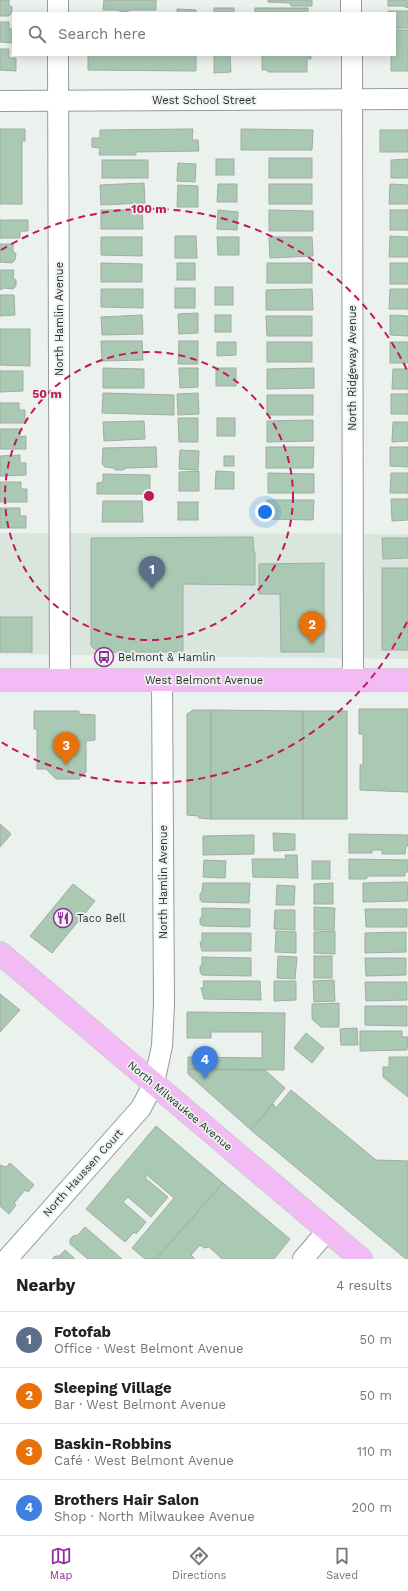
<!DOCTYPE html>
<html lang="en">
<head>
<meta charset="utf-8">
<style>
  body { margin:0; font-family:"Work Sans",sans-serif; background:#f6f6f6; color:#222 }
  .you { position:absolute; left:265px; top:512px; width:14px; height:14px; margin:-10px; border:3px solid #fff; border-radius:50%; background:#1a73e8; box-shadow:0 0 0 6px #1a73e833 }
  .badge { display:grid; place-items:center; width:26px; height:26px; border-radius:50%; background:#913199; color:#fff; font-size:13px; font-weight:700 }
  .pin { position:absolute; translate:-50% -33px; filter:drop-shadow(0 1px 2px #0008) }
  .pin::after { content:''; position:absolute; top:21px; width:14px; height:12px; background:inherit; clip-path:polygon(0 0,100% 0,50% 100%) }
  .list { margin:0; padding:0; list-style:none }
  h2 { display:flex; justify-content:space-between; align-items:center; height:52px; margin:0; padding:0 16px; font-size:17px }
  h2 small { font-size:13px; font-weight:400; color:#767676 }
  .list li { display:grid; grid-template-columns:26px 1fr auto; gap:12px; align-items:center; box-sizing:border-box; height:56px; padding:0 16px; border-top:1px solid #e0e0e0 }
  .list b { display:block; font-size:15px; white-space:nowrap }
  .list p { margin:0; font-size:13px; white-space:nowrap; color:#767676 }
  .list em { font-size:13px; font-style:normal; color:#767676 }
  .icon { flex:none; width:22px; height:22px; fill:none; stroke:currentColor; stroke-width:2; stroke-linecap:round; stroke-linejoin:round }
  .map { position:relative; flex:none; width:408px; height:1259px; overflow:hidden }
  .search { position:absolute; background:#fff; box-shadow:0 2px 10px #0003; left:12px; right:12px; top:12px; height:44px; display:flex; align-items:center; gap:10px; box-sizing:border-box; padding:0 14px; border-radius:0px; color:#767676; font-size:15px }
  .sheet { height:276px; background:#fff }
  nav { display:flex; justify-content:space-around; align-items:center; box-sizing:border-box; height:56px; border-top:1px solid #e0e0e0; background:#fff; font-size:11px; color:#767676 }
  nav a { display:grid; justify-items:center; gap:2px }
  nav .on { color:#913199 }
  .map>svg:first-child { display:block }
  .built { fill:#d9e5dd }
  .building { fill:#a9c9b3; stroke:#a4aaa6 }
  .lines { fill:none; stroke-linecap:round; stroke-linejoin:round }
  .minor-casing { stroke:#969b97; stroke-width:22 }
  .major-casing { stroke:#cdcdcd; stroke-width:24 }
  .minor { stroke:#fff; stroke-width:20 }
  .major { stroke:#f2bbf5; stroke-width:22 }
  .ring { fill:none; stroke:#c2185b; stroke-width:2; stroke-dasharray:7 5 }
  .labels { text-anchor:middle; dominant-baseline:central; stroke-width:3.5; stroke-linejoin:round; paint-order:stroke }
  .street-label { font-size:11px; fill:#2d2f2d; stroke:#ebf1ed }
  .poi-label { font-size:11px; fill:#2d2f2d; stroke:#ebf1ed; text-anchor:start }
  .centre { fill:#c2185b; stroke:#ebf1ed; stroke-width:2 }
  .ring-label { font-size:12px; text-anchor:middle; font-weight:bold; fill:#c2185b; stroke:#ebf1ed; stroke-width:3.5; stroke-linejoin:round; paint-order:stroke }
</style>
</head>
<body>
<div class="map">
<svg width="408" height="1259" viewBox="0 0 408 1259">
  <rect width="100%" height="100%" fill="#ebf1ed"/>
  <polygon class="built" points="0,533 408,534 408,659 0,654"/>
  <g class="building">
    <polygon points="0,0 9,0 9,5 12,7 12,13 9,16 0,16"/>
    <polygon points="104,0 156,0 156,10 130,10 126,12 122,12 118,10 103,10"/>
    <polygon points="268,0 312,0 312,6 291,6 290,3 268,2"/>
    <polygon points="388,0 408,0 408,8 403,6 388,6"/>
    <rect x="214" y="8" width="20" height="5"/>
    <rect x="255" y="8" width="53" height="5"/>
    <polygon points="177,9 196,10 196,13 177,13"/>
    <polygon points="388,11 408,11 408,28 395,28 395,13 388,13"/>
    <polygon points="0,22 9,22 9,29 13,29 13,43 0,42"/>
    <polygon points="395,30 408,30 408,71 391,71 391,55 395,55"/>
    <polygon points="0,49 9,49 9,58 16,58 16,71 0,70"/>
    <polygon points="88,55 196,55 196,71 88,70"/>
    <polygon points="214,55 230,55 231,72 214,73"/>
    <polygon points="262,55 311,55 311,59 307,59 307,72 268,72 268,70 262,70"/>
    <polygon points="0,129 25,129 25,141 22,141 22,204 0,204"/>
    <polygon points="193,129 192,140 198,140 199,151 136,152 136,155 99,155 100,148 92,147 92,138 100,138 100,130"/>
    <polygon points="241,129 313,130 312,150 241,150"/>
    <rect x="380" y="130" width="28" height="22"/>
    <rect x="269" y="158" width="43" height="20"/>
    <rect x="216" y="159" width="18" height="16"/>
    <polygon points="408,159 408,178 391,178 391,160"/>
    <rect x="102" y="160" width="46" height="18"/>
    <polygon points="178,163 196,164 195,182 177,181"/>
    <polygon points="144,183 145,203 101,205 100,185"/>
    <polygon points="218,184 237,184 237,202 217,202"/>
    <rect x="269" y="184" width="43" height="20"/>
    <polygon points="390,184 408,185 408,204 389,204"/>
    <polygon points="178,185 198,186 198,207 177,207"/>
    <polygon points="101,210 142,210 143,229 101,229"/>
    <polygon points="218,210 238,212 237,230 217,229"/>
    <polygon points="269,210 313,211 313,231 269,231"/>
    <rect x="390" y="210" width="18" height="20"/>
    <polygon points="0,220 28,220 28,231 20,231 20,238 0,238"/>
    <polygon points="175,236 196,236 197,258 175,258"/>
    <polygon points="390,236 408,237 408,257 389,257"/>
    <polygon points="101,237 142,237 142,256 101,255"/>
    <polygon points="217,237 239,237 239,255 218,255"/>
    <polygon points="269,237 312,237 313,256 270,258"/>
    <polygon points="0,244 13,244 13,251 16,254 15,260 12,263 1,262 0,263"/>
    <polygon points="101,263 142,264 142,282 101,282"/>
    <rect x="177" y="263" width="18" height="17"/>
    <rect x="267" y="263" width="45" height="20"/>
    <rect x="390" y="263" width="18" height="21"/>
    <polygon points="0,270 14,270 13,278 16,280 16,286 13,289 4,288 0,290"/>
    <rect x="215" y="287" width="18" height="18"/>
    <rect x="175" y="288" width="20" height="20"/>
    <polygon points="101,289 143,289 143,308 101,307"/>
    <polygon points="312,289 313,310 266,310 266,290"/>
    <polygon points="390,289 408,289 408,309 389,309"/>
    <polygon points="0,295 14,295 15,315 0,316"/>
    <polygon points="198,313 198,333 179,334 178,314"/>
    <polygon points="142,315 143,334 102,335 101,317"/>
    <rect x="215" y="315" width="16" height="17"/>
    <polygon points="390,315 408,316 408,336 390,335"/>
    <polygon points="266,316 312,316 312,336 267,336"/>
    <polygon points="0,329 30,329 30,366 0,365"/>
    <polygon points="101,341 142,341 143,360 102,361"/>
    <polygon points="179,341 198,341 198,364 178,364"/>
    <polygon points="217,342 236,342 236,355 217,356"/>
    <rect x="267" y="342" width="45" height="20"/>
    <rect x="390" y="342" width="18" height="21"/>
    <polygon points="103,368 144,369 144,388 103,388"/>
    <polygon points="179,368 198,368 198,387 180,388"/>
    <rect x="216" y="368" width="20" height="18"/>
    <polygon points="314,368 314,388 267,389 267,369"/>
    <polygon points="393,369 408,369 408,389 392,389"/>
    <polygon points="0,371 23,371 23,391 0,392"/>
    <polygon points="103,393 174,395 174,415 102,413"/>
    <polygon points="198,393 199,414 178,415 177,394"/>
    <rect x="391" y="394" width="17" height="20"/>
    <rect x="267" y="395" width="46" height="20"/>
    <polygon points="0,403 19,403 19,410 25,410 25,423 0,423"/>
    <polygon points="178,418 198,418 198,442 179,442"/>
    <rect x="217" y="418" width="18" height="18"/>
    <polygon points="313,420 313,441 267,442 267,421"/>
    <polygon points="144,421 145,439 104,441 103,422"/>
    <polygon points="393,422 408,422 408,441 392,442"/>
    <polygon points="0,429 20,429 20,437 26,436 26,449 0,449"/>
    <polygon points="156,447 157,467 126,468 123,470 115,470 114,468 105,467 102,464 103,448"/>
    <polygon points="266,447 314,447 313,468 266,468"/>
    <polygon points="390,447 408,447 408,467 390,466"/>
    <polygon points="180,450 199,451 198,470 179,469"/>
    <polygon points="20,455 20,463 26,463 26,475 0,476 0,456"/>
    <rect x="224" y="456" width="10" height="10"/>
    <polygon points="199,471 199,491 179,491 179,472"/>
    <polygon points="216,471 234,472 234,489 215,489"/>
    <polygon points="268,473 314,474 314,493 268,493"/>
    <polygon points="391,473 408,473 408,493 390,493"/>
    <polygon points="103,474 150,475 150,494 97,494 97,483 103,482"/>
    <polygon points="0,482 21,482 21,489 27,489 27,502 0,502"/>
    <polygon points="391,499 408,499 408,520 392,521"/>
    <polygon points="267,500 314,500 313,520 267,519"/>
    <polygon points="103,501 142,501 143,522 102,522"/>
    <rect x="178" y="502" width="20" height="18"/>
    <polygon points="0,508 20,508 20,516 26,516 26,528 0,528"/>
    <polygon points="253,537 254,552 255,552 255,585 183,584 183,652 98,652 91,646 91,538"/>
    <polygon points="382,538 408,538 408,558 383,559"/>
    <polygon points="324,563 324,652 281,652 280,594 259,594 259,564"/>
    <rect x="382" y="568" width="26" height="82"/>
    <rect x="0" y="617" width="32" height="35"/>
    <polygon points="359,709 408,709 408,792 360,790 360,765 363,765 363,734 359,734"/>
    <polygon points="193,710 211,710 211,819 199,818 198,816 187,815 187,714"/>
    <polygon points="211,710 303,711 303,819 211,819"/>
    <polygon points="34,711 79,711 79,714 95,715 95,740 86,741 86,772 79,779 56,779 46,769 37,769 37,729 34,729"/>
    <rect x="303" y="711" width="44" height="108"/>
    <polygon points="0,824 11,834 0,847"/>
    <polygon points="273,833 295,834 295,850 274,851"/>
    <polygon points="349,834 408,835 408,846 406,846 405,854 382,854 382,850 372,850 372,853 349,853"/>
    <polygon points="254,835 254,854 203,855 203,836"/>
    <polygon points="285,855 297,855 298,878 253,877 252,859 286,859"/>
    <polygon points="349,859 408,860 408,872 405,872 405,876 369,876 366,879 349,879"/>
    <polygon points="204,860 226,861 225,878 203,877"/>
    <rect x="312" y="861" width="18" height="18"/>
    <polygon points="407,882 408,899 407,901 363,902 363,883"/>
    <polygon points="203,883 250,883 249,903 202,902 200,899 200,894 202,892"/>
    <polygon points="333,883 333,904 314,904 314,884"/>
    <polygon points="73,884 95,901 52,953 30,936"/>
    <polygon points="277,885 295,886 294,905 276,905"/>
    <polygon points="314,907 335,908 334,930 314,930"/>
    <polygon points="202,908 250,909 250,927 203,926 200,924 200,919 202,916"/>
    <polygon points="365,909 407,909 407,927 366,927"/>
    <polygon points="275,910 295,910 295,930 274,929"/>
    <polygon points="276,931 296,932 296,953 275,952"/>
    <polygon points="335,931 335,954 314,953 314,932"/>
    <polygon points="406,932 406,952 365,953 365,933"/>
    <polygon points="202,933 251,933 251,951 202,951 200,943 202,940"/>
    <polygon points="278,956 297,957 295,979 277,978"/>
    <rect x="314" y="956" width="18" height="22"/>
    <polygon points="202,957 251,958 251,976 202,975 200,972 200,967 202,964"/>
    <polygon points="365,958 406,958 406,975 366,976"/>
    <polygon points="334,980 335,1001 314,1002 313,981"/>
    <polygon points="203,981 260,981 261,1000 204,999 201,988 204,987"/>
    <polygon points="274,981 296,981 296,1000 274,1001"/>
    <polygon points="365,982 407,982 407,1000 366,1001"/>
    <polygon points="0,994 20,1010 0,1032"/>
    <polygon points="339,1003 339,1027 321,1027 312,1019 312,1004"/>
    <polygon points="365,1006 407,1006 407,1026 365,1025"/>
    <polygon points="187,1012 285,1013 284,1070 188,1069 188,1057 262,1058 262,1032 211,1032 211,1038 187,1038"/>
    <polygon points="357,1028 358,1045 341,1045 340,1029"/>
    <polygon points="360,1031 402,1031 402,1037 408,1037 407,1050 360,1051"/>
    <polygon points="306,1033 324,1048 312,1063 294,1048"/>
    <polygon points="389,1057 408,1057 408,1097 383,1077 383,1067 389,1067"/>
    <polygon points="188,1069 265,1070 285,1088 251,1130 188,1074"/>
    <polygon points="291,1090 376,1160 408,1161 408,1259 406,1259 251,1130 273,1104 276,1108"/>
    <polygon points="156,1126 223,1183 156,1259 145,1259 132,1248 174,1198 147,1175 145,1178 168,1197 151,1217 128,1197 123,1202 146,1222 136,1234 134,1232 125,1242 86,1209"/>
    <polygon points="10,1163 34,1185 28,1192 25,1190 14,1203 16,1205 9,1214 0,1206 0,1165 6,1167"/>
    <polygon points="223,1183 290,1239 274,1259 222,1259 209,1247 204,1248 200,1245 191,1255 195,1259 156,1259"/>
    <polygon points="85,1227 122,1259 88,1259 70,1244 70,1239 73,1236 78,1235"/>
    <polygon points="65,1250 75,1259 52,1259 55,1256 59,1256"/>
  </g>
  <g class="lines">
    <g class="minor-casing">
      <g id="minor">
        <polyline points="58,0 58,13"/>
        <polyline points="351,0 351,13"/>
        <polyline points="58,55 60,680"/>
        <polyline points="352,55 353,680"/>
        <polyline points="0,101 408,99"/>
        <polyline points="7,1259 141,1108 154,1083 162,1046 164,1004 162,680"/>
        <polyline points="303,1259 327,1231"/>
      </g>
    </g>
    <g class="major-casing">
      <g id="major">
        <polyline points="0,680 408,680"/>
        <polyline points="0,953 361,1259"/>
      </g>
    </g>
    <use href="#minor" class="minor"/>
    <use href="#major" class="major"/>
  </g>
  <g class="ring">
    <circle cx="149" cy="496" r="144"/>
    <path d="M407 622A287 287 0 0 1 1 742M1 250A287 287 0 0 1 407 370"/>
  </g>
  <defs>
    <g id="bus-ring" transform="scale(1)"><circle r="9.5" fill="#ebf1ed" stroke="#913199" stroke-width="1.5"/><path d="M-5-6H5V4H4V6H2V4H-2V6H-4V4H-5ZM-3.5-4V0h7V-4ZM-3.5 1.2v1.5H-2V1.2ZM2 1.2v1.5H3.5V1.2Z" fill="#913199"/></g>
    <g id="restaurant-ring" transform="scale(1)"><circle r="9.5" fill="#ebf1ed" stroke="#913199" stroke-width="1.5"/><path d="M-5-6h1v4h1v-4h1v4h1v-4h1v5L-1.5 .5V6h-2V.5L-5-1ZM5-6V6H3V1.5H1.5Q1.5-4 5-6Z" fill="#913199"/></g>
  </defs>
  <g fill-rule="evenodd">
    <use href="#bus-ring" x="104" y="657"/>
    <use href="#restaurant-ring" x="63" y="918"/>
  </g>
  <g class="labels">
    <g class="street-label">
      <text x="204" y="100">West School Street</text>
      <text transform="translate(59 319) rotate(-90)">North Hamlin Avenue</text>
      <text transform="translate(352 368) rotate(-90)">North Ridgeway Avenue</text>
      <text x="204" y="680">West Belmont Avenue</text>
      <text transform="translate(163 882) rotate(-90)">North Hamlin Avenue</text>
      <text transform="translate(180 1106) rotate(40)">North Milwaukee Avenue</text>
      <text transform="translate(83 1173) rotate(-48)">North Haussen Court</text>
    </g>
    <g class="poi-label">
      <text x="118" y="657">Belmont &amp; Hamlin</text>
      <text x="77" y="918">Taco Bell</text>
    </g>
  </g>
  <circle cx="149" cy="496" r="6" class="centre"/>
  <g class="ring-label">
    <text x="149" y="213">100 m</text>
    <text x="47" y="398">50 m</text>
  </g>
</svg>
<div class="you"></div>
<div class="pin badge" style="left:152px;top:589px;background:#5c6f8a">1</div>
<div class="pin badge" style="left:312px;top:644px;background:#e8710a">2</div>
<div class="pin badge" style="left:66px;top:765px;background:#e8710a">3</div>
<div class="pin badge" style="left:205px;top:1079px;background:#3f7fe0">4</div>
<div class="search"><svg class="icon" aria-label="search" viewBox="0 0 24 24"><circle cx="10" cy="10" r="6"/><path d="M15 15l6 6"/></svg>Search here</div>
</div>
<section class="sheet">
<h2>Nearby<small>4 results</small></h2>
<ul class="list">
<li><span class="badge" style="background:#5c6f8a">1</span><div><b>Fotofab</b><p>Office · West Belmont Avenue</p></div><em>50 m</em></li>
<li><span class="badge" style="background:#e8710a">2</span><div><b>Sleeping Village</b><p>Bar · West Belmont Avenue</p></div><em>50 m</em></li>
<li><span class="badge" style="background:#e8710a">3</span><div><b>Baskin-Robbins</b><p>Café · West Belmont Avenue</p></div><em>110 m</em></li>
<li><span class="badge" style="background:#3f7fe0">4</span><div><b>Brothers Hair Salon</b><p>Shop · North Milwaukee Avenue</p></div><em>200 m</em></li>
</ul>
</section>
<nav>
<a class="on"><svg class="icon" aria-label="map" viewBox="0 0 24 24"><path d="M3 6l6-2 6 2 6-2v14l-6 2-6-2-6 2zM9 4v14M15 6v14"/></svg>Map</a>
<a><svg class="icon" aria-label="directions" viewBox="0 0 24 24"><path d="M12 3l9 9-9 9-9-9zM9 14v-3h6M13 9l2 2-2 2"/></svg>Directions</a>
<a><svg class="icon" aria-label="saved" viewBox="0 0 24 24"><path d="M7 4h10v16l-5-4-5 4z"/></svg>Saved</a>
</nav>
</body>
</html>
